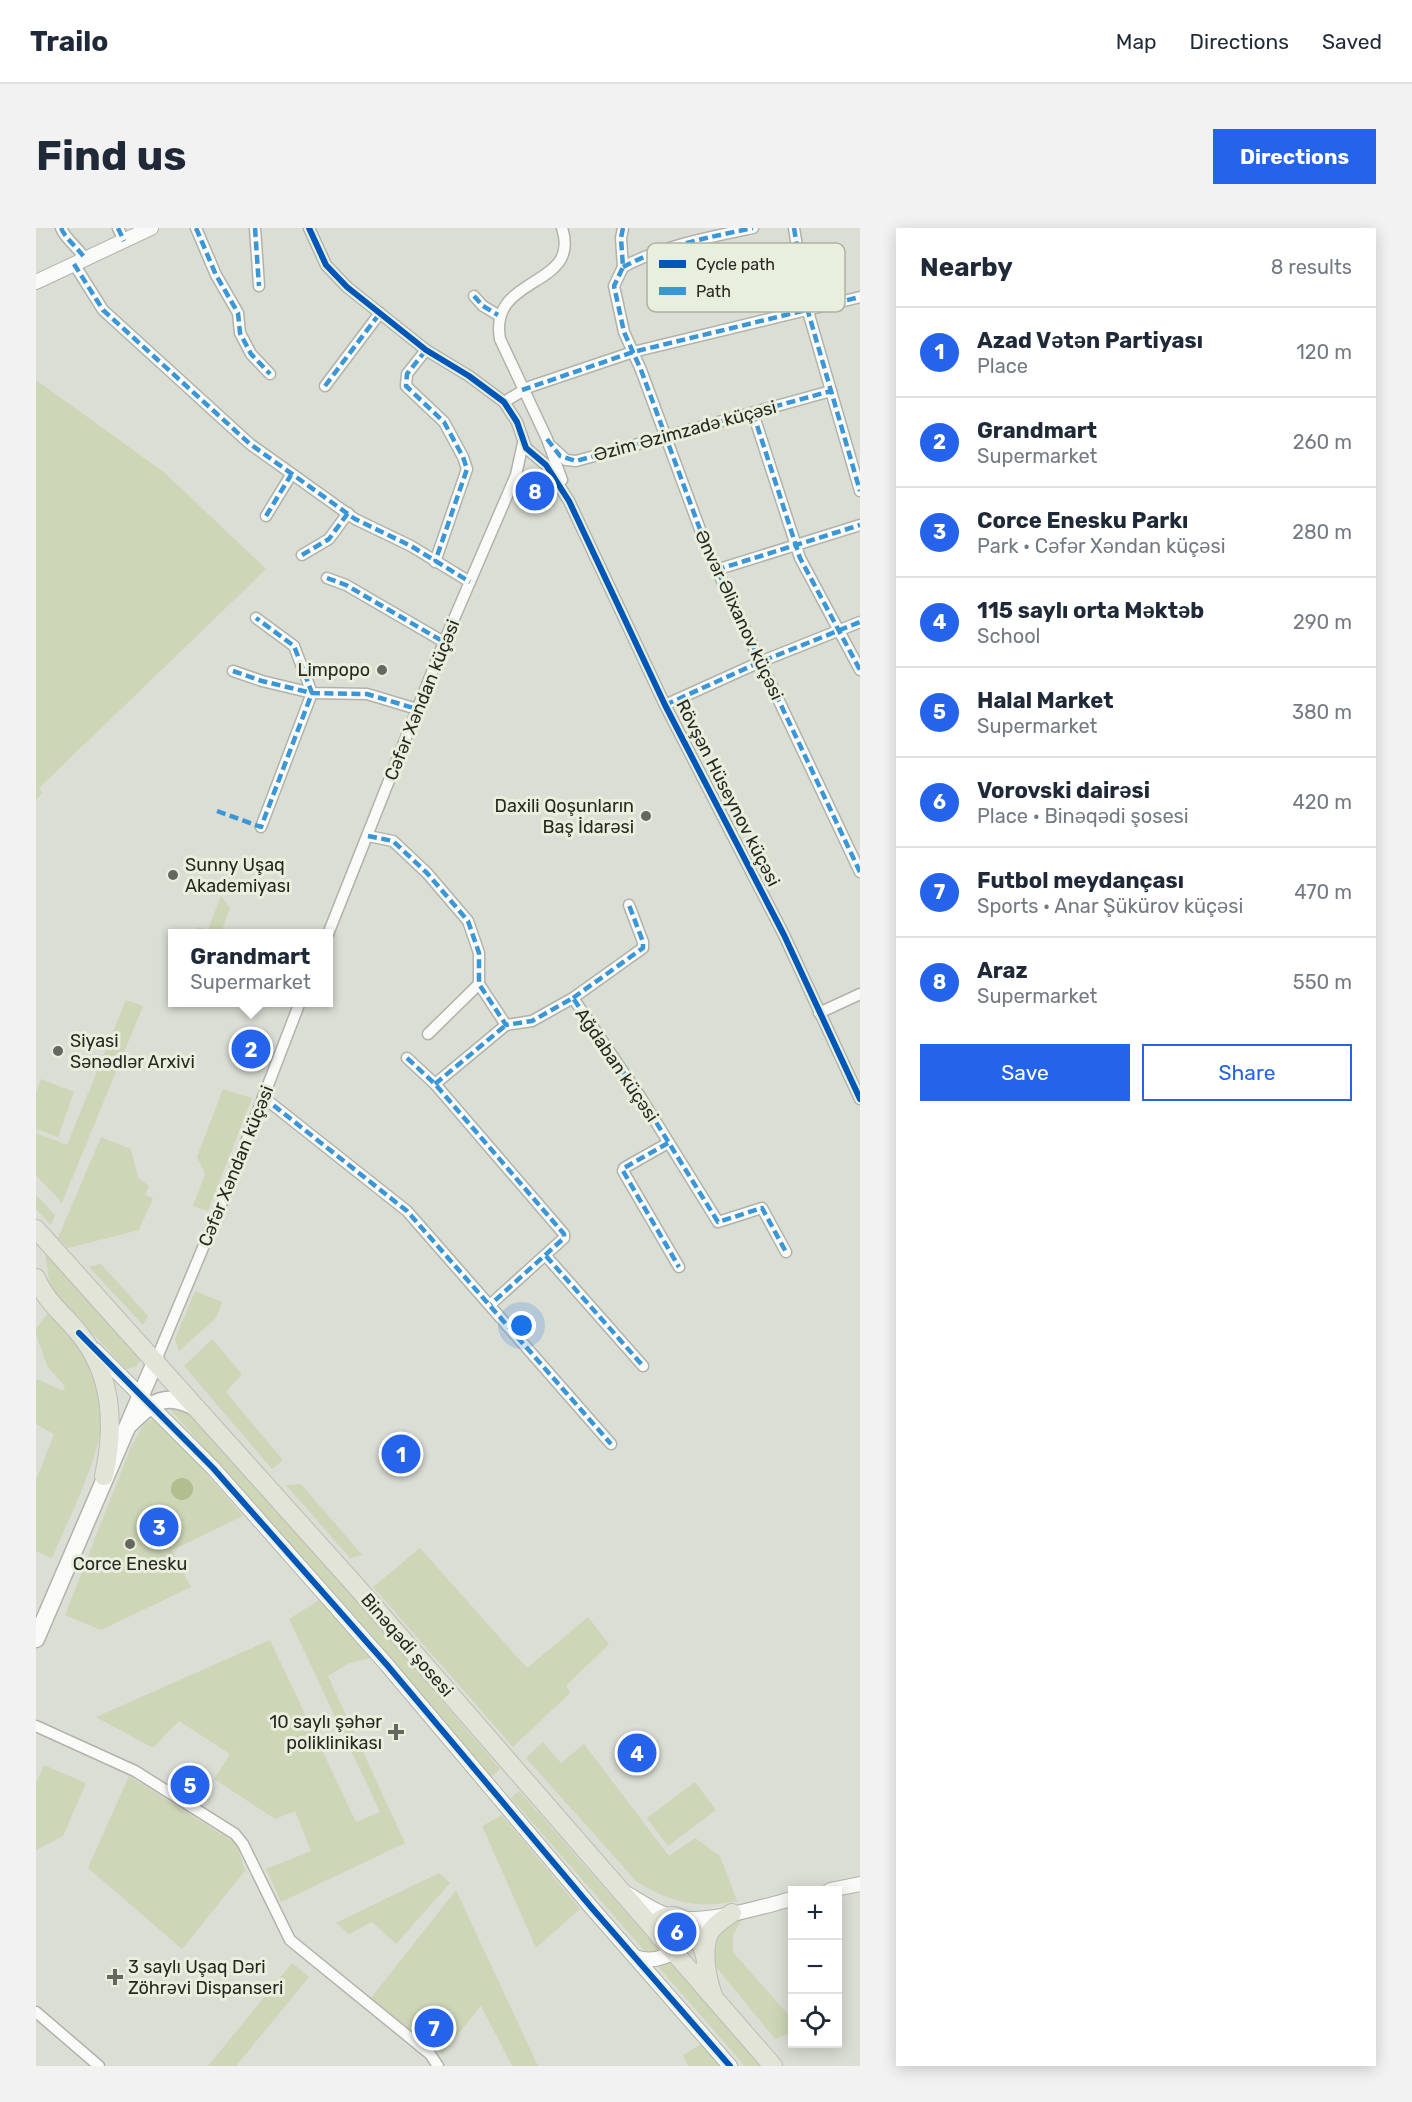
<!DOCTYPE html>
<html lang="en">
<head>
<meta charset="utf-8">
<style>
  body { margin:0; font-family:Rubik,sans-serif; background:#f2f2f3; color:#1f2937 }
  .controls { position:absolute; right:18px; bottom:18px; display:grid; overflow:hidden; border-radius:0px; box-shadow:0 3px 15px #0003 }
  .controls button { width:54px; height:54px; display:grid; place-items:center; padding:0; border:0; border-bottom:2px solid #e0e1e3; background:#fff; color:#1f2937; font:30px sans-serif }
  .you { position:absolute; left:486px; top:1098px; width:21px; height:21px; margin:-15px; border:4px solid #fff; border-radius:50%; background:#1a73e8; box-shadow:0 0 0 9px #1a73e833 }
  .badge { display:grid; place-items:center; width:39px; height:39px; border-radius:50%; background:#2563eb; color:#fff; font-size:20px; font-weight:700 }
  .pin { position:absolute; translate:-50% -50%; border:3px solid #fff; box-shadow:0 2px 6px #0006 }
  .popup { position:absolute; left:132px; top:701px; width:165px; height:78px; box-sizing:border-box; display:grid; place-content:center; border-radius:0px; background:#fff; filter:drop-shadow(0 2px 4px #0005); font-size:20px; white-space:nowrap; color:#747a83 }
  .popup b { font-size:22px; color:#1f2937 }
  .popup::after { content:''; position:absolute; left:50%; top:100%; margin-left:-12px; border:12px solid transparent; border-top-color:#fff }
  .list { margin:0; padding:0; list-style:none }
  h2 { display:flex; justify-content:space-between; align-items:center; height:78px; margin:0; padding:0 24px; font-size:26px }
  h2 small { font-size:20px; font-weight:400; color:#747a83 }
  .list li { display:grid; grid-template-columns:39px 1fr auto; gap:18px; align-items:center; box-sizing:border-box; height:90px; padding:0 24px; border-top:2px solid #e0e1e3 }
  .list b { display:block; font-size:22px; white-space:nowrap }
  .list p { margin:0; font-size:20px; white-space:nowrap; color:#747a83 }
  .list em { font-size:20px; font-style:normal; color:#747a83 }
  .actions { display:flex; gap:12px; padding:18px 24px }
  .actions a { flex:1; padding:14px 0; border:2px solid #2563eb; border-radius:0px; text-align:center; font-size:21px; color:#2563eb }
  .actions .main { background:#2563eb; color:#fff }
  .icon { flex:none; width:33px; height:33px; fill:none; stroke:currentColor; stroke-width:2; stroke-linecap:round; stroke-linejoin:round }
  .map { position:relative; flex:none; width:824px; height:1838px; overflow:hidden; border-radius:0px }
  header { display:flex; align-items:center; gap:36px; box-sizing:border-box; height:84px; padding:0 30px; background:#fff; border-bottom:2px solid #e0e1e3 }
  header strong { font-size:28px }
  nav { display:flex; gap:33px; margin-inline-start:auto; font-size:21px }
  .intro { display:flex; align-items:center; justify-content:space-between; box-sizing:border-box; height:144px; padding:0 36px }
  h1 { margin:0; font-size:42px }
  .button { padding:15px 27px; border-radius:0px; background:#2563eb; color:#fff; font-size:21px; font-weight:700 }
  main { display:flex; gap:36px; padding:0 36px }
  aside { flex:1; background:#fff; border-radius:0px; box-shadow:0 3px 15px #0003 }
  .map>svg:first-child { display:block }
  .green { fill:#cdd6b6 }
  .water { fill:#b2be8f }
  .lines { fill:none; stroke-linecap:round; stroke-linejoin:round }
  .minor-casing { stroke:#b1b3ab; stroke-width:13 }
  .tertiary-casing { stroke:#b1b3ab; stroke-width:16 }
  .secondary-casing { stroke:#b1b3ab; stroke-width:19 }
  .primary-casing { stroke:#bbbcb7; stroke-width:20 }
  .minor { stroke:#fafaf9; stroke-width:10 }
  .tertiary { stroke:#fafaf9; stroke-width:14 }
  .secondary { stroke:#fafaf9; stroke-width:16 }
  .primary { stroke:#e2e4d7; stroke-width:18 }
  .quiet { stroke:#3b96d5; stroke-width:4.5; stroke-dasharray:9 4.5; stroke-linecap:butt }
  .cycleway-casing { stroke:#e9efdd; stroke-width:10 }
  .cycleway { stroke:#0057b8; stroke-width:6 }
  .poi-dot { fill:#656860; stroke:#e9efdd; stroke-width:2 }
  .labels { text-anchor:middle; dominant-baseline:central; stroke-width:6; stroke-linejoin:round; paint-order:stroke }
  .street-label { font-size:18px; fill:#262821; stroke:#e9efdd }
  .poi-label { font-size:18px; fill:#262821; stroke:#e9efdd; text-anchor:end }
  .key { fill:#e9efdd; stroke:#aeb3a5; stroke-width:1.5 }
  .key-label { font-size:16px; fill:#262821 }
</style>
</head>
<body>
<header>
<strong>Trailo</strong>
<nav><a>Map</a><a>Directions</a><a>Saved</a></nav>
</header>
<div class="intro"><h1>Find us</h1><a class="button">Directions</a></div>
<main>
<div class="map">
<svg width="824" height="1838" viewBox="0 0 824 1838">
  <rect width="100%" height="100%" fill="#dbded4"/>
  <g class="green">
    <polygon points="0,152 129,245 230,341 3,560 6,565 0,572"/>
    <polygon points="185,668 194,680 185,705 160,705 162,699 172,702"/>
    <polygon points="90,772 107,778 26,975 0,947 0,905 31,917"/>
    <polygon points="5,851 38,864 22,909 0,901 0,865"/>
    <polygon points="187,861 216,870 172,983 157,978 169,946 161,929"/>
    <polygon points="65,909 95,921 102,950 113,958 109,967 117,970 103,1002 32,1020 22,1010"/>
    <polygon points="0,967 19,987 15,997 0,981"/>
    <polygon points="9,1024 105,1131 100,1139 90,1141 14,1060"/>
    <polygon points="65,1036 112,1088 107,1097 53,1039"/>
    <polygon points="159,1063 186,1074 180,1090 143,1123 139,1111"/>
    <path d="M12 1085C33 1106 52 1128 63 1156 81 1200 34 1287 16 1330L0 1323V1252L18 1206 0 1196V1154L1 1151 27 1163 29 1158 11 1138 0 1106V1101Z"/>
    <polygon points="176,1111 206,1146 190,1164 247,1232 236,1241 148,1138"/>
    <polygon points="147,1179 305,1355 464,1541 454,1550 348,1427 313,1435 292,1448 369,1615 245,1674 230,1641 275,1623 259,1583 239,1591 178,1551 194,1526 143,1493 117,1520 60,1489 234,1412 320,1594 344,1584 253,1391 296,1364 133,1180"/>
    <polygon points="117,1191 156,1229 207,1288 136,1322 155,1359 65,1402 29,1387 95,1219 108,1196"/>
    <polygon points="265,1256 326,1327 314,1330 250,1257"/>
    <polygon points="384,1320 491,1440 552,1389 573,1416 530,1458 534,1465 477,1519 337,1359"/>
    <path d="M507 1514 525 1535 548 1516 633 1628 659 1610 684 1628 701 1673C659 1681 636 1675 601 1654L490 1530Z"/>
    <polygon points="8,1537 50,1555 27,1608 0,1622 0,1555"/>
    <polygon points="93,1548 201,1616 209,1643 146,1721 52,1640"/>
    <polygon points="659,1554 680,1582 632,1618 611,1590"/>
    <polygon points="483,1563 725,1838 709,1838 475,1570"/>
    <polygon points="466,1587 544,1681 500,1720 446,1598"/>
    <polygon points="403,1645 414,1655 360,1716 336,1694 313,1706 300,1695"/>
    <polygon points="420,1662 502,1838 476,1838 445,1778 406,1826 335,1770"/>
    <polygon points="707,1690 697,1706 697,1724 756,1791 756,1804 739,1811 680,1739 678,1723 680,1710 689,1697"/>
    <polygon points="256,1735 273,1749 200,1838 172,1838"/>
    <polygon points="668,1814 688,1838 652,1838 647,1827"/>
  </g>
  <circle class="water" cx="146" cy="1261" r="11"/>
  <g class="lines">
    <g class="minor-casing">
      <g id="minor">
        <path d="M25 0C30 12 42 19 49 31"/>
        <polyline points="82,0 88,13"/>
        <polyline points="160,0 180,47 202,85 204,105 215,126 234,146"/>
        <polyline points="219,0 223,58"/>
        <polyline points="273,0 290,37 311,59 390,122 433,148 468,174 481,194 490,220 510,237 533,273 629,477 748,707 824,871"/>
        <polyline points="587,0 585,10 587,39 578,58 588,104 605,142 672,323 824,644"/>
        <polyline points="758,0 771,80 824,263"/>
        <polyline points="38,36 67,82 214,216 319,291 375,318 434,354"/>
        <path d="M587 39C626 18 674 9 717 0"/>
        <polyline points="438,68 447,78 462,87"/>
        <polyline points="390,122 371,146 370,158 408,194 427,229 431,241 399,334"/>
        <polyline points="289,158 344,85"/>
        <polyline points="468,174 493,159 597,124 824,69"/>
        <polyline points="717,185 764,330 824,442"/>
        <polyline points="516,219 530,232 540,233 795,163"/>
        <path d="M526 252 511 211 464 111C452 46 546 61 526 0"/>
        <polyline points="230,288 255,247"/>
        <polyline points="266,327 293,311 312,285"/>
        <polyline points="680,342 824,297"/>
        <polyline points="291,350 310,357 408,414"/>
        <polyline points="220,390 258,418 276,465 225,599"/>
        <polyline points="197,443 226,453 276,465 331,466 381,481"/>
        <polyline points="629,477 724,434 824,394"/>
        <polyline points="332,608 357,613 391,645 432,693 443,725 443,756 470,797 496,793 537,770 605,870 682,994 726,980 750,1024"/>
        <polyline points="292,706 408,414 480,247 487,215"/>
        <polyline points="537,770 607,720 607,714 593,677"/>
        <polyline points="783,785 824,766"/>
        <polyline points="392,806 443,756"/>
        <polyline points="371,830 399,856 528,1006 528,1010 455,1076"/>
        <polyline points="399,856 470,797"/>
        <polyline points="227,869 371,983 575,1216"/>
        <polyline points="632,915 588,940 587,943 643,1039"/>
        <polyline points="510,1028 607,1138"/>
        <polyline points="120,1132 197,948 264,774"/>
        <polyline points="0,1498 99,1543 199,1606 207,1616 254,1712 394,1826 402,1838"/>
        <polyline points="0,1784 63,1838"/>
      </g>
    </g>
    <g class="tertiary-casing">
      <g id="tertiary">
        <polyline points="0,54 115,0"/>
        <polyline points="59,1122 177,1240 351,1437 555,1679 694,1838"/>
        <polyline points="794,1662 824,1656"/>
        <path d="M592 1666C607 1675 624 1687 642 1690 675 1695 724 1679 756 1671"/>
        <path d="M599 1729C626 1739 645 1718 667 1704"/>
      </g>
    </g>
    <g class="secondary-casing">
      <g id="secondary">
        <path d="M94 1196C116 1174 130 1163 160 1180"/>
        <polyline points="0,1411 120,1132"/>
      </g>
    </g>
    <g class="primary-casing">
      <g id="primary">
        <polyline points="0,1001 320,1358 737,1838"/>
        <path d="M0 1050C9 1072 27 1086 42 1104 77 1146 79 1197 68 1248"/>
        <path d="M623 1708 620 1695C643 1673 664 1708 669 1728"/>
        <path d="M677 1767C671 1751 665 1720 674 1704 679 1696 689 1690 696 1685"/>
      </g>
    </g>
    <use href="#minor" class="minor"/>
    <use href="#tertiary" class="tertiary"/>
    <use href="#secondary" class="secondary"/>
    <use href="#primary" class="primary"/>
    <g class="quiet">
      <path d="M25 0C30 12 42 19 49 31"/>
      <polyline points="82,0 88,13"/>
      <polyline points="160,0 180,47 202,85 204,105 215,126 234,146"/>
      <polyline points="219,0 223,58"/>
      <polyline points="587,0 585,10 587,39 578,58 588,104 605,142 672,323 824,644"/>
      <polyline points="758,0 771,80 824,263"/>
      <polyline points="38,36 67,82 214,216 319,291 375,318 434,354"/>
      <path d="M587 39C626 18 674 9 717 0"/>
      <polyline points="438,68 447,78 462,87"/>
      <polyline points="390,122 371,146 370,158 408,194 427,229 431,241 399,334"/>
      <polyline points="289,158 344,85"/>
      <polyline points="486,162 597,124 824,69"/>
      <polyline points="717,185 764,330 824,442"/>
      <polyline points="511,211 524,228 540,233 795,163"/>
      <polyline points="230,288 255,247"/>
      <polyline points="266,327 293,311 312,285"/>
      <polyline points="680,342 824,297"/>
      <polyline points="291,350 310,357 408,414"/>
      <polyline points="197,443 226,453 276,465 331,466 381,481"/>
      <polyline points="629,477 724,434 824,394"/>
      <polyline points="181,583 225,599 276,465 258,418 220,390"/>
      <polyline points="332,608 357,613 391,645 432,693 443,725 443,756 470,797 496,793 537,770 605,870 682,994 726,980 750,1024"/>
      <polyline points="537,770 607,720 607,714 593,677"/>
      <polyline points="371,830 399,856 528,1006 528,1010 455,1076"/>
      <polyline points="399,856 470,797"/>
      <polyline points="227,869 371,983 575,1216"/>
      <polyline points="632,915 588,940 587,943 643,1039"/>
      <polyline points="510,1028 607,1138"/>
    </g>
    <g class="cycleway-casing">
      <g id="cycleway">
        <polyline points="273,0 290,37 311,59 390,122 433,148 468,174 481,194 490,220 510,237 533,273 629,477 748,707 824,871"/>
        <polyline points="43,1105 177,1240 351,1437 555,1679 694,1838"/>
      </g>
    </g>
    <use href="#cycleway" class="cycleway"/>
  </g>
  <g class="poi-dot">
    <circle cx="346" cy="442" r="6"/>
    <circle cx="610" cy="588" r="6"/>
    <circle cx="137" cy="647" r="6"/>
    <circle cx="22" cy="823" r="6"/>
    <circle cx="94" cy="1316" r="6"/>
    <path d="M357 1495h6v6h6v6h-6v6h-6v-6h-6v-6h6z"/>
    <path d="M76 1740h6v6h6v6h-6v6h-6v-6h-6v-6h6z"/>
  </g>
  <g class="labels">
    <g class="street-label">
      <text transform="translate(649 203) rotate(-15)">Əzim Əzimzadə küçəsi</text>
      <text transform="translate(703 387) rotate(65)">Ənvər Əlixanov küçəsi</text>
      <text transform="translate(386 472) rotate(-68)">Cəfər Xəndan küçəsi</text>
      <text transform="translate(692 565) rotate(63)">Rövşən Hüseynov küçəsi</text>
      <text transform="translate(581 837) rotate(56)">Ağdaban küçəsi</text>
      <text transform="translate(200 938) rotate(-68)">Cəfər Xəndan küçəsi</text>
      <text transform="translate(371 1417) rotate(49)">Binəqədi şosesi</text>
    </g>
    <g class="poi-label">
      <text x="334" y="442">Limpopo</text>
      <text x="598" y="578">Daxili Qoşunların<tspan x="598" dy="21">Baş İdarəsi</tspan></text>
      <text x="149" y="637" text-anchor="start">Sunny Uşaq<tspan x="149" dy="21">Akademiyası</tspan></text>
      <text x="34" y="813" text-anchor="start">Siyasi<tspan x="34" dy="21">Sənədlər Arxivi</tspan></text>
      <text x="94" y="1336" text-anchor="middle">Corce Enesku</text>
      <text x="346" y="1494">10 saylı şəhər<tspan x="346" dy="21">poliklinikası</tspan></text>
      <text x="92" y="1739" text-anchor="start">3 saylı Uşaq Dəri<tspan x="92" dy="21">Zöhrəvi Dispanseri</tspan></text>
    </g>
  </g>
  <rect x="611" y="15" width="198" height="69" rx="9" class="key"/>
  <rect x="623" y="32" width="27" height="8" fill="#0057b8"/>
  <rect x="623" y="59" width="27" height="8" fill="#3b96d5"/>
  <g class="key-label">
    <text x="660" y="42">Cycle path</text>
    <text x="660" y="69">Path</text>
  </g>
</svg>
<div class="controls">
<button>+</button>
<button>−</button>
<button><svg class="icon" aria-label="locate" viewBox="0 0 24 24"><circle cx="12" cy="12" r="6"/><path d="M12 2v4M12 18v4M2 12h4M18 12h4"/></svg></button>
</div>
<div class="you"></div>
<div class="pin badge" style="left:365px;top:1226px">1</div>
<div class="pin badge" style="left:215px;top:821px">2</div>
<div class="popup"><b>Grandmart</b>Supermarket</div>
<div class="pin badge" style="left:123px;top:1299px">3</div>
<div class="pin badge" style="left:601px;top:1525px">4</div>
<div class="pin badge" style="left:154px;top:1557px">5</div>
<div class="pin badge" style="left:641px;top:1704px">6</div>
<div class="pin badge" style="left:398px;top:1800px">7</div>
<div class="pin badge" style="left:499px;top:263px">8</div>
</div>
<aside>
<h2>Nearby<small>8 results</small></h2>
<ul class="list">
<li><span class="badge">1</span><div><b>Azad Vətən Partiyası</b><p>Place</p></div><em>120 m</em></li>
<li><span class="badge">2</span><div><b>Grandmart</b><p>Supermarket</p></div><em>260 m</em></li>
<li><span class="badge">3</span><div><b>Corce Enesku Parkı</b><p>Park · Cəfər Xəndan küçəsi</p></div><em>280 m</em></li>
<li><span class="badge">4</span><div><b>115 saylı orta Məktəb</b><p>School</p></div><em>290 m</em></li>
<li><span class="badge">5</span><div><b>Halal Market</b><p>Supermarket</p></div><em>380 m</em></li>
<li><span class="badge">6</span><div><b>Vorovski dairəsi</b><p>Place · Binəqədi şosesi</p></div><em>420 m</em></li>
<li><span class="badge">7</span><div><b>Futbol meydançası</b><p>Sports · Anar Şükürov küçəsi</p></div><em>470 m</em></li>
<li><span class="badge">8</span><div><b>Araz</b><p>Supermarket</p></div><em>550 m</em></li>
</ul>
<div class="actions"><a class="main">Save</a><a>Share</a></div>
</aside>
</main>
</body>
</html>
